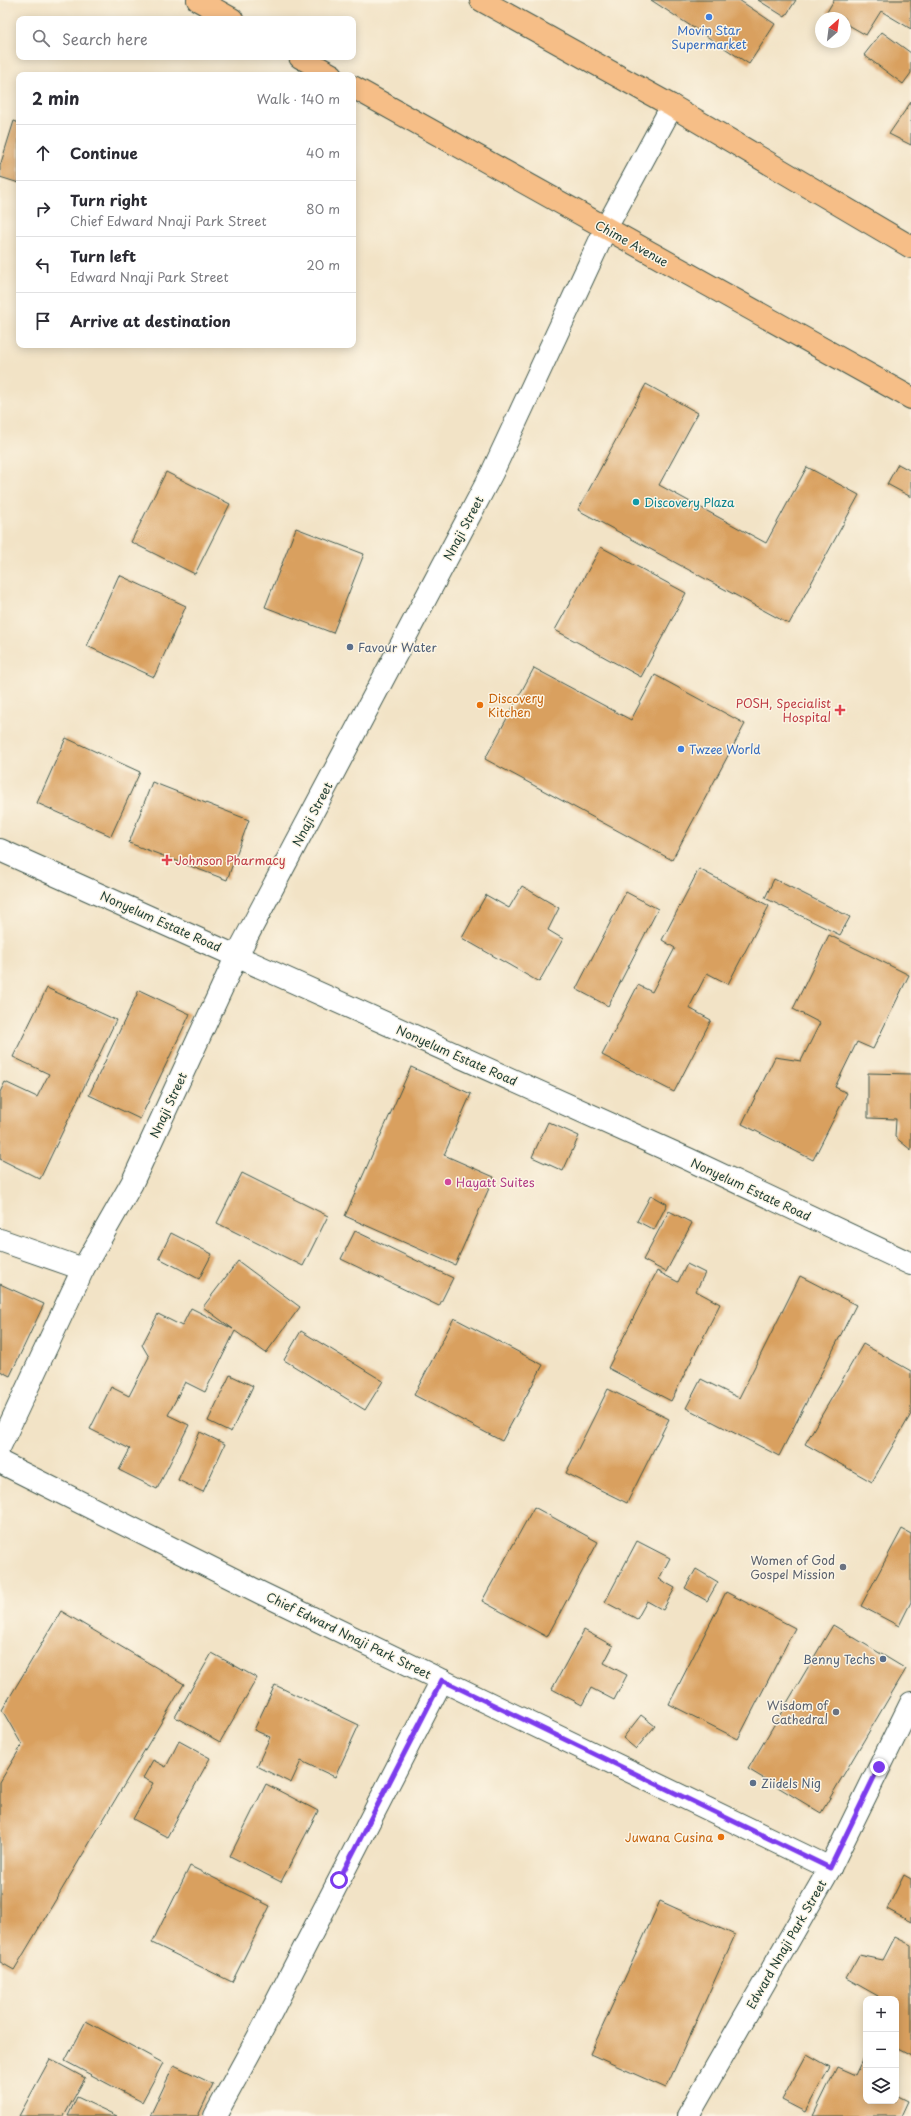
<!DOCTYPE html>
<html lang="en">
<head>
<meta charset="utf-8">
<style>
  body { margin:0; font-family:"Playpen Sans",sans-serif; background:#f7f7f7; color:#2b2b33 }
  .controls { position:absolute; right:12px; bottom:12px; display:grid; overflow:hidden; border-radius:8px; box-shadow:0 2px 10px #0003 }
  .controls button { width:36px; height:36px; display:grid; place-items:center; padding:0; border:0; border-bottom:1px solid #e1e1e2; background:#fff; color:#2b2b33; font:20px sans-serif }
  .compass { position:absolute; left:815px; top:12px; width:36px; height:36px; border-radius:50%; background:#fff; box-shadow:0 2px 10px #0003; rotate:28deg }
  .stop { position:absolute; width:12px; height:12px; margin:-9px; border:3px solid #7c3aed; border-radius:50%; background:#fff }
  .stop.end { background:#7c3aed; border-color:#fff; box-shadow:0 1px 4px #0008 }
  .list { margin:0; padding:0; list-style:none }
  h2 { display:flex; justify-content:space-between; align-items:center; height:52px; margin:0; padding:0 16px; font-size:17px }
  h2 small { font-size:13px; font-weight:400; color:#7c7c81 }
  .list li { display:grid; grid-template-columns:26px 1fr auto; gap:12px; align-items:center; box-sizing:border-box; height:56px; padding:0 16px; border-top:1px solid #e1e1e2 }
  .list b { display:block; font-size:15px; white-space:nowrap }
  .list p { margin:0; font-size:13px; white-space:nowrap; color:#7c7c81 }
  .list em { font-size:13px; font-style:normal; color:#7c7c81 }
  .icon { flex:none; width:22px; height:22px; fill:none; stroke:currentColor; stroke-width:2; stroke-linecap:round; stroke-linejoin:round }
  .map { position:relative; flex:none; width:911px; height:2116px; overflow:hidden }
  .search { position:absolute; background:#fff; box-shadow:0 2px 10px #0003; left:16px; top:16px; width:340px; height:44px; display:flex; align-items:center; gap:10px; box-sizing:border-box; padding:0 14px; border-radius:8px; color:#7c7c81; font-size:15px }
  .panel { position:absolute; background:#fff; box-shadow:0 2px 10px #0003; left:16px; top:72px; width:340px; height:276px; border-radius:8px }
  .map>svg:first-child { display:block }
  .building { fill:#d9a05f }
  .lines { fill:none; stroke-linecap:round; stroke-linejoin:round }
  .minor-casing { stroke:#3f564a; stroke-width:24 }
  .primary-casing { stroke:#3f564a; stroke-width:24 }
  .minor { stroke:#fff; stroke-width:22 }
  .primary { stroke:#f6be87; stroke-width:22 }
  .route { stroke:#7c3aed; stroke-width:5 }
  .shop-dot { fill:#3f7fe0; stroke:#fcf5e5; stroke-width:1.5 }
  .culture-dot { fill:#0f9aa8; stroke:#fcf5e5; stroke-width:1.5 }
  .service-dot { fill:#5c6f8a; stroke:#fcf5e5; stroke-width:1.5 }
  .food-dot { fill:#e8710a; stroke:#fcf5e5; stroke-width:1.5 }
  .health-dot { fill:#e0444e; stroke:#fcf5e5; stroke-width:1.5 }
  .hotel-dot { fill:#d1479c; stroke:#fcf5e5; stroke-width:1.5 }
  .worship-dot { fill:#6b7280; stroke:#fcf5e5; stroke-width:1.5 }
  .labels { text-anchor:middle; dominant-baseline:central; stroke-width:3; stroke-linejoin:round; paint-order:stroke }
  .shop-label { font-size:12px; fill:#366cbe; stroke:#fcf5e5 }
  .street-label { font-size:12px; fill:#1f3d34; stroke:#fcf5e5 }
  .culture-label { font-size:12px; fill:#0d838f; stroke:#fcf5e5; text-anchor:start }
  .service-label { font-size:12px; fill:#4e5e75; stroke:#fcf5e5; text-anchor:start }
  .food-label { font-size:12px; fill:#c56008; stroke:#fcf5e5; text-anchor:start }
  .health-label { font-size:12px; fill:#be3a42; stroke:#fcf5e5; text-anchor:end }
  .hotel-label { font-size:12px; fill:#b23c85; stroke:#fcf5e5; text-anchor:start }
  .worship-label { font-size:12px; fill:#5b616d; stroke:#fcf5e5; text-anchor:end }
</style>
</head>
<body>
<div class="map">
<svg width="911" height="2116" viewBox="0 0 911 2116">
  <rect width="100%" height="100%" fill="#fcf5e5"/>
  <filter id="ink" filterUnits="userSpaceOnUse"><feTurbulence type="fractalNoise" baseFrequency=".025" numOctaves="2"/><feDisplacementMap in="SourceGraphic" scale="8" xChannelSelector="R" yChannelSelector="G"/><feConvolveMatrix kernelMatrix="1 2 1 2 8 2 1 2 1" color-interpolation-filters="sRGB"/></filter>
  <filter id="wash" filterUnits="userSpaceOnUse"><feTurbulence type="fractalNoise" baseFrequency=".012" numOctaves="4" result="noise"/><feDisplacementMap in="SourceGraphic" scale="16" xChannelSelector="R" yChannelSelector="G"/><feGaussianBlur stdDeviation="0.9" result="paint"/><feColorMatrix in="noise" values="0 0 0 0 0 0 0 0 0 0 0 0 0 0 0 0 0 1.4 0 .05"/><feComposite in="paint" operator="in"/></filter>
  <g filter="url(#wash)">
    <rect width="100%" height="100%" fill="#f2e3c6"/>
    <g id="blocks">
      <g class="building">
        <polygon points="651,0 739,0 775,24 749,64"/>
        <polygon points="758,0 796,0 785,17"/>
        <polygon points="834,0 911,0 911,29 881,11 866,35 845,23 845,18 837,18 827,12"/>
        <polygon points="882,32 911,53 911,73 903,84 864,55"/>
        <polygon points="911,102 911,145 889,134"/>
        <polygon points="14,121 19,123 19,183 0,177 0,166"/>
        <polygon points="646,384 698,413 659,485 766,543 807,467 859,495 789,624 578,510"/>
        <polygon points="898,464 911,471 911,497 887,484"/>
        <polygon points="166,472 230,504 195,574 131,542"/>
        <polygon points="296,528 364,554 333,633 265,607"/>
        <polygon points="601,547 686,593 641,677 555,630"/>
        <polygon points="119,575 186,606 154,677 87,646"/>
        <polygon points="534,668 631,720 655,675 745,724 672,860 485,759"/>
        <polygon points="66,738 140,772 111,836 37,803"/>
        <polygon points="152,782 249,820 227,880 129,843"/>
        <polygon points="699,869 769,906 728,984 707,973 689,1008 711,1020 674,1092 602,1055 638,985 652,992 675,948 662,940"/>
        <polygon points="774,879 850,917 840,935 765,898"/>
        <polygon points="522,886 559,908 548,930 563,939 539,982 462,938 486,895 509,908"/>
        <polygon points="626,892 658,909 608,1006 576,989"/>
        <polygon points="829,935 909,975 873,1049 857,1042 835,1087 847,1093 813,1160 742,1124 775,1057 801,1061 820,1023 793,1009"/>
        <polygon points="47,988 116,1020 40,1179 0,1159 0,1092 5,1082 37,1097 49,1074 13,1057"/>
        <polygon points="139,990 190,1014 140,1119 89,1095"/>
        <polygon points="411,1067 471,1094 444,1155 494,1177 455,1265 345,1216"/>
        <polygon points="868,1073 911,1074 911,1150 895,1137 896,1119 868,1118"/>
        <polygon points="548,1122 579,1136 563,1171 532,1157"/>
        <polygon points="242,1173 328,1216 303,1266 217,1223"/>
        <polygon points="651,1195 667,1204 654,1230 637,1221"/>
        <polygon points="669,1211 692,1223 666,1272 643,1260"/>
        <polygon points="355,1231 453,1278 439,1306 341,1259"/>
        <polygon points="171,1233 212,1254 199,1279 159,1258"/>
        <polygon points="238,1261 300,1307 266,1353 235,1331 205,1392 185,1382 168,1415 189,1425 157,1489 119,1470 130,1449 90,1429 111,1387 129,1396 149,1357 142,1345 158,1314 182,1326 191,1308 233,1329 203,1307"/>
        <polygon points="687,1264 705,1273 696,1291 720,1304 671,1401 608,1368 657,1271 678,1282"/>
        <polygon points="800,1276 856,1305 779,1456 686,1408 701,1379 739,1398"/>
        <polygon points="0,1284 44,1304 10,1376 0,1371"/>
        <polygon points="454,1318 543,1365 502,1441 414,1395"/>
        <polygon points="301,1331 383,1381 365,1410 284,1360"/>
        <polygon points="863,1344 911,1371 911,1414 872,1482 805,1444"/>
        <polygon points="230,1375 253,1386 231,1432 208,1421"/>
        <polygon points="608,1389 669,1419 627,1503 566,1473"/>
        <polygon points="200,1432 225,1444 203,1492 178,1480"/>
        <polygon points="534,1507 598,1542 547,1637 482,1601"/>
        <polygon points="902,1529 911,1534 911,1602 899,1626 861,1606"/>
        <polygon points="637,1541 670,1558 659,1579 675,1588 663,1610 647,1601 637,1619 605,1602"/>
        <polygon points="696,1569 718,1582 707,1601 685,1588"/>
        <polygon points="726,1592 795,1628 738,1739 669,1704"/>
        <polygon points="61,1611 184,1684 14,1970 0,1962 0,1782 22,1745 2,1710"/>
        <polygon points="833,1625 906,1669 821,1813 748,1769"/>
        <polygon points="584,1630 613,1646 604,1663 627,1675 614,1700 591,1688 582,1705 552,1689"/>
        <polygon points="212,1653 257,1678 220,1742 175,1717"/>
        <polygon points="275,1685 359,1725 335,1777 301,1761 291,1783 257,1766 270,1737 254,1730"/>
        <polygon points="641,1715 655,1726 636,1749 623,1738"/>
        <polygon points="179,1741 210,1758 167,1837 133,1819 153,1783 143,1778 153,1760 166,1767"/>
        <polygon points="266,1784 318,1811 281,1882 230,1856"/>
        <polygon points="190,1866 270,1906 232,1982 152,1943"/>
        <polygon points="904,1875 911,1879 911,1922 887,1909"/>
        <polygon points="660,1901 735,1935 666,2088 590,2054"/>
        <polygon points="895,1937 911,1945 911,2056 896,2048 896,1999 877,1999 878,1996 846,1978 859,1955 883,1960"/>
        <polygon points="86,2021 163,2063 142,2102 65,2061"/>
        <polygon points="866,2052 866,2101 896,2101 896,2095 908,2101 901,2116 813,2116 837,2067 855,2075"/>
        <polygon points="807,2054 830,2067 805,2112 782,2100"/>
        <polygon points="50,2059 85,2078 64,2116 19,2116"/>
        <polygon points="174,2065 213,2084 198,2116 150,2116"/>
        <polygon points="77,2097 117,2116 68,2116"/>
      </g>
    </g>
  </g>
  <g filter="url(#ink)">
    <use href="#blocks" fill-opacity="0" stroke="#3f564a" stroke-width="1"/>
    <g class="lines">
      <g class="minor-casing">
        <g id="minor">
          <polyline points="0,850 688,1159 911,1264"/>
          <polyline points="0,1240 83,1269"/>
          <polyline points="0,1446 83,1269 132,1183 237,955 492,473 606,228 672,106"/>
          <polyline points="0,1462 261,1593 830,1868"/>
          <polyline points="215,2116 262,2030 442,1680"/>
          <polyline points="688,2116 830,1868 911,1703"/>
        </g>
      </g>
      <g class="primary-casing">
        <g id="primary">
          <polyline points="198,0 232,19"/>
          <polyline points="481,0 672,106 911,247"/>
          <polyline points="300,57 332,75"/>
          <polyline points="353,87 911,398"/>
        </g>
      </g>
      <use href="#minor" class="minor"/>
      <use href="#primary" class="primary"/>
    </g>
  </g>
  <g class="lines" filter="url(#ink)">
    <polyline class="route" points="339,1880 442,1680 830,1868 879,1767"/>
  </g>
  <g class="shop-dot">
    <circle cx="709" cy="17" r="4"/>
    <circle cx="681" cy="749" r="4"/>
  </g>
  <circle class="culture-dot" cx="636" cy="502" r="4"/>
  <g class="service-dot">
    <circle cx="350" cy="647" r="4"/>
    <circle cx="883" cy="1659" r="4"/>
    <circle cx="753" cy="1783" r="4"/>
  </g>
  <g class="food-dot">
    <circle cx="480" cy="705" r="4"/>
    <circle cx="721" cy="1837" r="4"/>
  </g>
  <g class="health-dot">
    <path d="M838 704h4v4h4v4h-4v4h-4v-4h-4v-4h4z"/>
    <path d="M165 854h4v4h4v4h-4v4h-4v-4h-4v-4h4z"/>
  </g>
  <circle class="hotel-dot" cx="448" cy="1182" r="4"/>
  <g class="worship-dot">
    <circle cx="843" cy="1567" r="4"/>
    <circle cx="836" cy="1712" r="4"/>
  </g>
  <g class="labels">
    <g class="shop-label">
      <text x="709" y="30">Movin Star<tspan x="709" dy="14">Supermarket</tspan></text>
      <text x="689" y="749" text-anchor="start">Twzee World</text>
    </g>
    <g class="street-label">
      <text transform="translate(632 243) rotate(29)">Chime Avenue</text>
      <text transform="translate(463 528) rotate(-62)">Nnaji Street</text>
      <text transform="translate(312 814) rotate(-62)">Nnaji Street</text>
      <text transform="translate(161 921) rotate(24)">Nonyelum Estate Road</text>
      <text transform="translate(457 1055) rotate(24)">Nonyelum Estate Road</text>
      <text transform="translate(168 1105) rotate(-65)">Nnaji Street</text>
      <text transform="translate(751 1189) rotate(25)">Nonyelum Estate Road</text>
      <text transform="translate(349 1635) rotate(26)">Chief Edward Nnaji Park Street</text>
      <text transform="translate(786 1944) rotate(-60)">Edward Nnaji Park Street</text>
    </g>
    <g class="culture-label">
      <text x="644" y="502">Discovery Plaza</text>
    </g>
    <g class="service-label">
      <text x="358" y="647">Favour Water</text>
      <text x="875" y="1659" text-anchor="end">Benny Techs</text>
      <text x="761" y="1783">Ziidels Nig</text>
    </g>
    <g class="food-label">
      <text x="488" y="698">Discovery<tspan x="488" dy="14">Kitchen</tspan></text>
      <text x="713" y="1837" text-anchor="end">Juwana Cusina</text>
    </g>
    <g class="health-label">
      <text x="831" y="703">POSH, Specialist<tspan x="831" dy="14">Hospital</tspan></text>
      <text x="175" y="860" text-anchor="start">Johnson Pharmacy</text>
    </g>
    <g class="hotel-label">
      <text x="456" y="1182">Hayatt Suites</text>
    </g>
    <g class="worship-label">
      <text x="835" y="1560">Women of God<tspan x="835" dy="14">Gospel Mission</tspan></text>
      <text x="828" y="1705">Wisdom of<tspan x="828" dy="14">Cathedral</tspan></text>
    </g>
  </g>
</svg>
<div class="controls">
<button>+</button>
<button>−</button>
<button><svg class="icon" aria-label="layers" viewBox="0 0 24 24"><path d="M12 4l9 5-9 5-9-5zM3 14l9 5 9-5"/></svg></button>
</div>
<svg class="compass" viewBox="-18 -18 36 36"><path d="M0-13l5 13h-10z" fill="#e53935"/><path d="M0 13l5-13h-10z" fill="#7c7c81"/></svg>
<div class="stop" style="left:339px;top:1880px"></div>
<div class="stop end" style="left:879px;top:1767px"></div>
<div class="search"><svg class="icon" aria-label="search" viewBox="0 0 24 24"><circle cx="10" cy="10" r="6"/><path d="M15 15l6 6"/></svg>Search here</div>
<section class="panel">
<h2>2 min<small>Walk · 140 m</small></h2>
<ul class="list">
<li><svg class="icon" aria-label="ahead" viewBox="0 0 24 24"><path d="M12 20V5M6 11l6-6 6 6"/></svg><div><b>Continue</b></div><em>40 m</em></li>
<li><svg class="icon" aria-label="right" viewBox="0 0 24 24"><path d="M7 20v-9h11M14 6l5 5-5 5"/></svg><div><b>Turn right</b><p>Chief Edward Nnaji Park Street</p></div><em>80 m</em></li>
<li><svg class="icon" aria-label="left" viewBox="0 0 24 24"><path d="M17 20v-9H6M10 6l-5 5 5 5"/></svg><div><b>Turn left</b><p>Edward Nnaji Park Street</p></div><em>20 m</em></li>
<li><svg class="icon" aria-label="arrive" viewBox="0 0 24 24"><path d="M6 21V4h12l-3 4 3 4H6"/></svg><div><b>Arrive at destination</b></div></li>
</ul>
</section>
</div>
</body>
</html>
